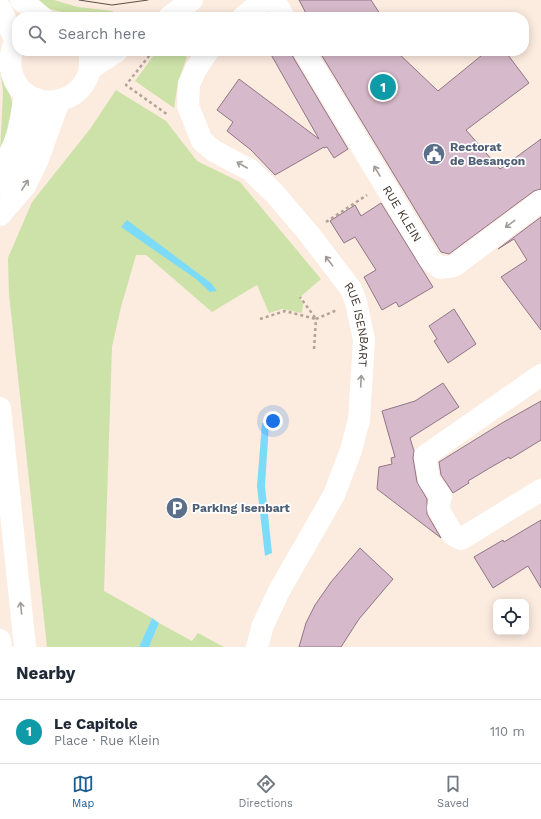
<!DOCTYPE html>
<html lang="en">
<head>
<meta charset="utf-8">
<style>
  body { margin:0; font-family:"Work Sans",sans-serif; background:#f6f6f7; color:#1f2937 }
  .controls { position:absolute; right:12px; bottom:12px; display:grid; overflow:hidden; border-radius:8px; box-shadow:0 2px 10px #0003 }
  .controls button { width:36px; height:36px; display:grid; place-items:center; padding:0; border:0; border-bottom:1px solid #e0e1e3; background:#fff; color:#1f2937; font:20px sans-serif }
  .you { position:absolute; left:273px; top:421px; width:14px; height:14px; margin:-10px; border:3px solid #fff; border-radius:50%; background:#1a73e8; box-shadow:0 0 0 6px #1a73e833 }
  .badge { display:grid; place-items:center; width:26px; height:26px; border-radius:50%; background:#1c5d92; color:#fff; font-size:13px; font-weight:700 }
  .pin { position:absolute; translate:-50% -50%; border:2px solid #fff; box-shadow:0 1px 4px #0006 }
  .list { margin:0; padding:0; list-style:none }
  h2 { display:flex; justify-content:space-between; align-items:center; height:52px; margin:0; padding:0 16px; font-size:17px }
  h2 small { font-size:13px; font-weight:400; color:#747a83 }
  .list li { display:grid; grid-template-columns:26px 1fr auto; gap:12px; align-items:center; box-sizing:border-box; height:64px; padding:0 16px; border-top:1px solid #e0e1e3 }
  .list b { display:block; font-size:15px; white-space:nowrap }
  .list p { margin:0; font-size:13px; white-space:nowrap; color:#747a83 }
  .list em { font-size:13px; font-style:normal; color:#747a83 }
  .icon { flex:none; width:22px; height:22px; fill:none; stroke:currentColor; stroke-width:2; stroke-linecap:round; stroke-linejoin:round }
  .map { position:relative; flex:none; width:541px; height:647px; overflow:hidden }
  .search { position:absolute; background:#fff; box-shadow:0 2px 10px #0003; left:12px; right:12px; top:12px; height:44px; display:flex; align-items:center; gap:10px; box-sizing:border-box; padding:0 14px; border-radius:16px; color:#747a83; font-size:15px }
  .sheet { height:116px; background:#fff }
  nav { display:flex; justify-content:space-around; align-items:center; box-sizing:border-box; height:56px; border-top:1px solid #e0e1e3; background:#fff; font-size:11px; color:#747a83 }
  nav a { display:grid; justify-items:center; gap:2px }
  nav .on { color:#1c5d92 }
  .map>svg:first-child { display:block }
  .green { fill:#cde2a8 }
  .water { fill:#7ddbfa }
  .building { fill:#d6b9ca; stroke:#917686 }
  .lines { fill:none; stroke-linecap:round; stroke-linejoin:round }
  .path { stroke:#b1a398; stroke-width:2.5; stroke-dasharray:3 3; stroke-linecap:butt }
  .minor { stroke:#fff; stroke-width:22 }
  .major { stroke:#fff; stroke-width:22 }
  .tram { stroke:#5b4f46; stroke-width:1 }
  .oneway { stroke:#a09b97 }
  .labels { text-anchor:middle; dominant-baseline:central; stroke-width:3.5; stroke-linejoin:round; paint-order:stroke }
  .service-label { font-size:12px; font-weight:bold; fill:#4e5e75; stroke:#fff; text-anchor:start }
  .street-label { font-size:12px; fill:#42372f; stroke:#fff }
</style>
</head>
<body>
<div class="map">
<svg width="541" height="647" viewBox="0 0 541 647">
  <rect width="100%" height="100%" fill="#fcebdf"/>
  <g class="green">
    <polygon points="39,0 54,0 78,7 113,11 113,17 79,17 47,8"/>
    <polygon points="157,51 178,51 187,57 178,82 174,108 135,81"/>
    <path d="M0 69C3 83 15 99 13 114 12 127 4 142 0 155L3 91Z"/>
    <polygon points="116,90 166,121 197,161 240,182 321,279 300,297 303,304 302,313 282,309 269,313 257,285 212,312 146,255 136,255 121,307 112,347 104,591 152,618 139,647 47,647 9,294 8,258 32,202 90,129"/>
    <polygon points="159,623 192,641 198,633 224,647 149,647"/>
  </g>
  <g class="water">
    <polygon points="127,220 211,283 217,291 210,292 196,279 121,227"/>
    <polygon points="262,423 269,424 265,486 272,553 265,556 257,486"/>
    <polygon points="152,618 159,623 149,647 139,647"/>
  </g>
  <g class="building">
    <polygon points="299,0 371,0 382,17 308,17"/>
    <polygon points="269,51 292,51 293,57 348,149 334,158 327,147 324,148 324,147 275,175 251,150 227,131 233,122 217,110 239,79 319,139"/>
    <polygon points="319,51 396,51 438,91 487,51 505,51 529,83 466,130 500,169 541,139 541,189 534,191 449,254 441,252"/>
    <polygon points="381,203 433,287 399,307 396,302 382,310 364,277 376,270 355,237 344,243 330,221 355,205 361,216"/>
    <polygon points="541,217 541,330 501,277 527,260 514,239 498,249"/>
    <polygon points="454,309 476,344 448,363 434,341 437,339 429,326"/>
    <polygon points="443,383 459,407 410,438 414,451 413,458 417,482 427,499 427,514 441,538 377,489 379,467 392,464 391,458 395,457 382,411 415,401"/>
    <polygon points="541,401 541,440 510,459 509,457 493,466 468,481 469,483 453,493 441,475 439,462 502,423"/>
    <polygon points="541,520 541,588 528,566 493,588 474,557 503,540 504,542"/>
    <polygon points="360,548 393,579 359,619 341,647 299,647 306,623 315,605 331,582"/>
  </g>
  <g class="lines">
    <g class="path">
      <polyline points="153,51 126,85 168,115"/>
      <polyline points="326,222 367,195"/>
      <polyline points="260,319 285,311 316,319 300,297"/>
      <polyline points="314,349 316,319 337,310"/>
    </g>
    <g class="minor">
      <polyline points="274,0 284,17"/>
      <polyline points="243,17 264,0"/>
      <path id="s1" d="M208 51 196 69 189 84 188 106 202 141 214 151 250 170 275 194 309 234 351 289 356 302 364 340 359 420 351 450 334 495 279 591 263 625 257 647"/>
      <path id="s2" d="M304 51 430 260 440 268 454 266 541 201"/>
      <path d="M0 186C23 163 32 131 36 99"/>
      <polyline points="541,375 425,456 429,480 441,497 438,508 453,535 461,539 541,490"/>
    </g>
    <g class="major">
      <polyline points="21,0 42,17"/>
      <polyline points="0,8 16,41"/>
      <polyline points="169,17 192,0"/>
      <path d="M17 39C12 48 9 58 11 69 20 121 101 107 89 51"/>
      <polyline points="90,69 117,51"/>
      <path d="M0 168C18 147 21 120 25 93"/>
      <polyline points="0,215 25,186 38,159 59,101"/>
      <polyline points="0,408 25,647"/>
      <polyline points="0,640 1,647"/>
    </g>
    <polyline class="tram" points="79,0 112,5 148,0"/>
  </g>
  <defs><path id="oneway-shaft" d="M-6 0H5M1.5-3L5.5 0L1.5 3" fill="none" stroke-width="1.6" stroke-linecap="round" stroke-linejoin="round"/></defs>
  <g class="oneway">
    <use href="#oneway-shaft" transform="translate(242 165) rotate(-150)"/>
    <use href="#oneway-shaft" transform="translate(377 171) rotate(-121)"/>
    <use href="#oneway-shaft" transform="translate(25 185) rotate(-58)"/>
    <use href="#oneway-shaft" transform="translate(510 224) rotate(143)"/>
    <use href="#oneway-shaft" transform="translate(329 261) rotate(-127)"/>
    <use href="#oneway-shaft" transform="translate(361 381) rotate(-87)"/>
    <use href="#oneway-shaft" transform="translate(21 608) rotate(-96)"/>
  </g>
  <defs>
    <g id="civic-disc" transform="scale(1.15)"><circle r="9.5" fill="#5c6f8a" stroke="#fff"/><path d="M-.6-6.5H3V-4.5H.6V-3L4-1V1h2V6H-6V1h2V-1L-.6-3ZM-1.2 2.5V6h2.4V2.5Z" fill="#fff"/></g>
    <g id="parking-disc" transform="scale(1.15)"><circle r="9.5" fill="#5c6f8a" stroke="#fff"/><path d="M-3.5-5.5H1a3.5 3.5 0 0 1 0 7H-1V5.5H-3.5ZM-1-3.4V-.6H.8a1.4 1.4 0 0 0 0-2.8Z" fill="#fff"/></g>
  </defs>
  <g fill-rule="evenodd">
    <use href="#civic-disc" x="434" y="154"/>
    <use href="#parking-disc" x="177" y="508"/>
  </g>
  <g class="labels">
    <g class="service-label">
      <text x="450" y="147">Rectorat<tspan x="450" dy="14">de Besançon</tspan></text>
      <text x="192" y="508">Parking Isenbart</text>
    </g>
    <g class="street-label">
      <text stroke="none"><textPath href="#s2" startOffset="190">RUE KLEIN</textPath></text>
      <text stroke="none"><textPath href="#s1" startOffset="347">RUE ISENBART</textPath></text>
    </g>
  </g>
</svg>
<div class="controls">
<button><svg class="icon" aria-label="locate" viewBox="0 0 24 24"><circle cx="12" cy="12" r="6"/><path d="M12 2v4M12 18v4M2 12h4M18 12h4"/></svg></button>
</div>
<div class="you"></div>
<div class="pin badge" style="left:383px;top:87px;background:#0f9aa8">1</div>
<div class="search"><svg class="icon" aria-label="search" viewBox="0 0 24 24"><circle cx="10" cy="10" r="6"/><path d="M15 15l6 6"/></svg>Search here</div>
</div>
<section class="sheet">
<h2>Nearby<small></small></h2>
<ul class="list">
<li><span class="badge" style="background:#0f9aa8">1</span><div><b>Le Capitole</b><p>Place · Rue Klein</p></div><em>110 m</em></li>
</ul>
</section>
<nav>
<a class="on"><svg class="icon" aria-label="map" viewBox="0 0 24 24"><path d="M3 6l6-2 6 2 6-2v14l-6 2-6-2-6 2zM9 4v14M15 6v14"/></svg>Map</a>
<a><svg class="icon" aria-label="directions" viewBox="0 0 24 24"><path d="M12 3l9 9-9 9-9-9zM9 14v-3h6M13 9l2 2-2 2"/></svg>Directions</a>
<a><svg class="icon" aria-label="saved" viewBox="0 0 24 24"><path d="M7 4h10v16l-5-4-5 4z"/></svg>Saved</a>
</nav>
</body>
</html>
